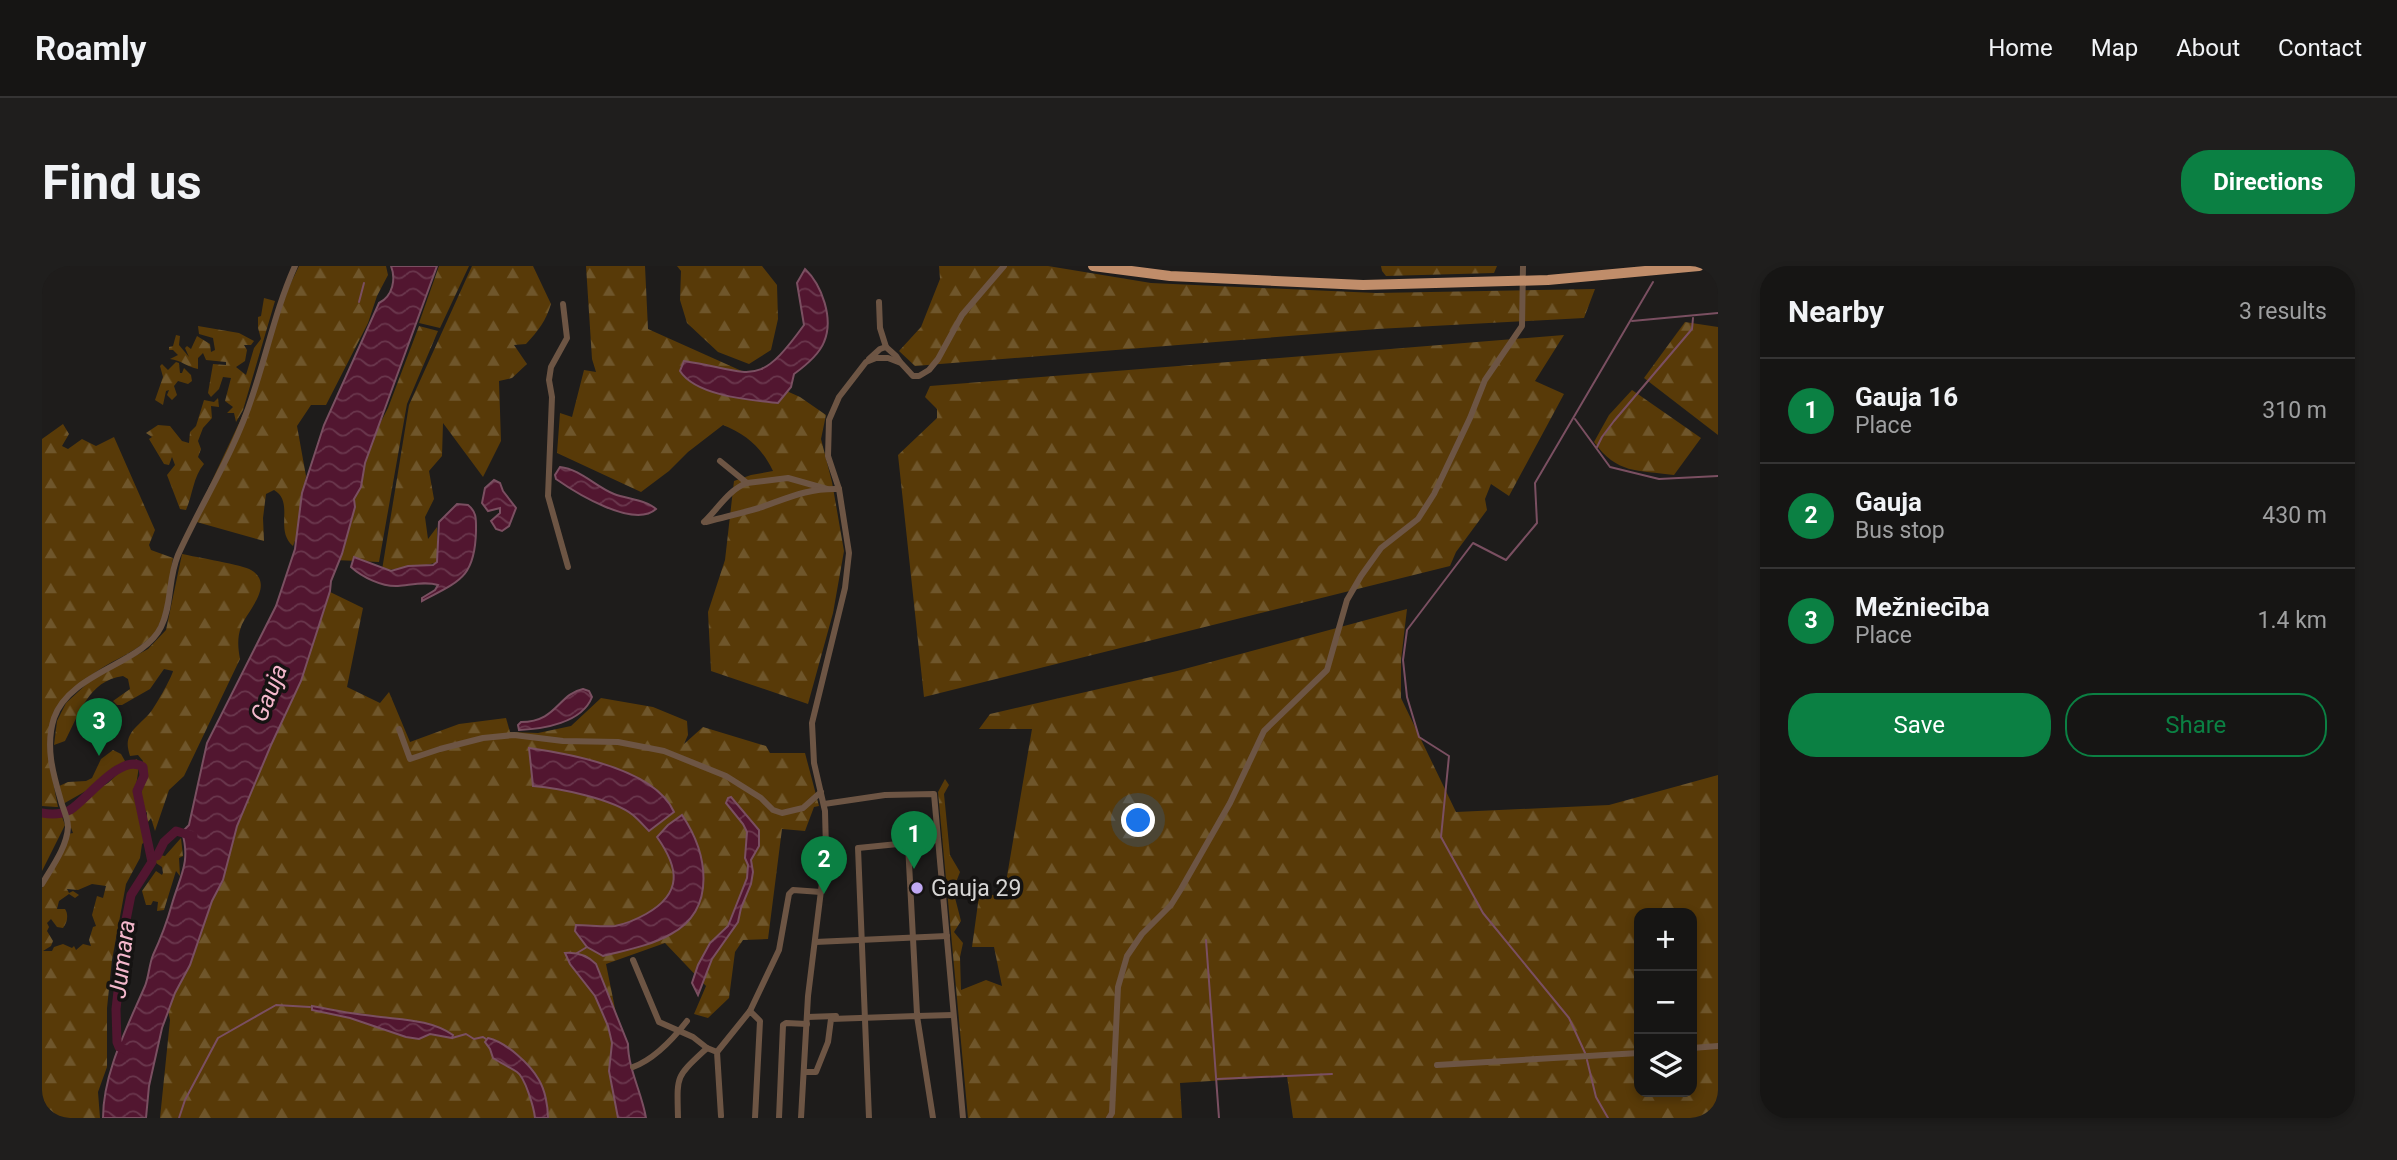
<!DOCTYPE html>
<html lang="en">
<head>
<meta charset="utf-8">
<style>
  body { margin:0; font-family:Roboto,sans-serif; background:#1f1e1d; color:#f1f3f6 }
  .controls { position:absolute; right:21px; bottom:21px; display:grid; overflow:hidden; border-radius:14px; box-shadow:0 4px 10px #0003 }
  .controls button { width:63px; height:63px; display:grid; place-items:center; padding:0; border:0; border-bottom:2px solid #353434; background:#161514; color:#f1f3f6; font:35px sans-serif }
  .you { position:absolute; left:1097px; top:555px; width:24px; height:24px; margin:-18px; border:5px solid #fff; border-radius:50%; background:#1a73e8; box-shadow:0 0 0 10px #1a73e833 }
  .badge { display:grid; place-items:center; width:46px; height:46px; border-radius:50%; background:#0b8043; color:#fff; font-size:23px; font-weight:700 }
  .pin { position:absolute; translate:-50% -58px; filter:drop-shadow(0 2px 4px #0008) }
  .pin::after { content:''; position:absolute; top:37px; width:24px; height:21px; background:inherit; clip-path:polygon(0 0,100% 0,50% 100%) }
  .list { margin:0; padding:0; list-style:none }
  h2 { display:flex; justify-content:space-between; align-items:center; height:91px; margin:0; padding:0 28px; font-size:30px }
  h2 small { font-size:23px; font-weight:400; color:#9e9fa0 }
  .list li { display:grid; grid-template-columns:46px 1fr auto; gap:21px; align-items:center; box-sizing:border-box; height:105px; padding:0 28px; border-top:2px solid #353434 }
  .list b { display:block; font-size:26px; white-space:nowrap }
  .list p { margin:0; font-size:23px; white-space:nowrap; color:#9e9fa0 }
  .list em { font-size:23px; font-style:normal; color:#9e9fa0 }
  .actions { display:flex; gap:14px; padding:21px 28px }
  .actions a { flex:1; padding:16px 0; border:2px solid #0b8043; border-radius:28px; text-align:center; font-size:24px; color:#0b8043 }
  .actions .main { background:#0b8043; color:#fff }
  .icon { flex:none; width:38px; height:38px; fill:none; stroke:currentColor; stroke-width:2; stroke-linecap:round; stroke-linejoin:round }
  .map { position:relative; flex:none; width:1676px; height:852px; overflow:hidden; border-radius:28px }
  header { display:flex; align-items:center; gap:42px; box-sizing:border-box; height:98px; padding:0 35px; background:#161514; border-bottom:2px solid #353434 }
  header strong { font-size:33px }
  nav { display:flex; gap:38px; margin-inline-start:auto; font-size:24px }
  .intro { display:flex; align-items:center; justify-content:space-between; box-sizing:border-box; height:168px; padding:0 42px }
  h1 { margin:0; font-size:49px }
  .button { padding:18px 32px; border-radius:28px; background:#0b8043; color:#fff; font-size:24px; font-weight:700 }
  main { display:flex; gap:42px; padding:0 42px }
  aside { flex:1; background:#161514; border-radius:28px; box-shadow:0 4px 10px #0003 }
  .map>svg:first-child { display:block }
  .forest { fill:url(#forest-firs); fill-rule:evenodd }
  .water { fill:url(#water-waves); stroke:#7a4f61; stroke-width:2 }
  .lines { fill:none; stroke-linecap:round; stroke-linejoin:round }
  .stream { stroke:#7a4f61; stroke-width:2 }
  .river { stroke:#521630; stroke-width:9 }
  .street { stroke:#6d5544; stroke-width:6 }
  .primary { stroke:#c08d6a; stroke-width:10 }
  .poi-dot { fill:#c0a8f3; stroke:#151312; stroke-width:2.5 }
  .labels { text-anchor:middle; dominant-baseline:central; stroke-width:7; stroke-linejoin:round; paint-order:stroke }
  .poi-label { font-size:23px; fill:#d6d5d4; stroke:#151312; text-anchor:start }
  .water-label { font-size:24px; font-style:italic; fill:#f5b8cc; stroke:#151312 }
</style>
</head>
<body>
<header>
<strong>Roamly</strong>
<nav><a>Home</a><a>Map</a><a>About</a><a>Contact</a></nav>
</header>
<div class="intro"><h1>Find us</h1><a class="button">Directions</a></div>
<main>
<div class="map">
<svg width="1676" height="852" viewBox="0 0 1676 852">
  <defs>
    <pattern id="forest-firs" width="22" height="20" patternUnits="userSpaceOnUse" patternTransform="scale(1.75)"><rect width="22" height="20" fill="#583a08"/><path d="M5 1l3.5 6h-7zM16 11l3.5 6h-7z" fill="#6f562b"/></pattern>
    <pattern id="water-waves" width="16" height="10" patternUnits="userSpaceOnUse" patternTransform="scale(1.75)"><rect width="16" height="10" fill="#521630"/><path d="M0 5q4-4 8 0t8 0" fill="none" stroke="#6a374d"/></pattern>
  </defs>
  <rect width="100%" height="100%" fill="#1e1c1b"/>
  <g class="forest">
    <path d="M257 0H344L346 9 335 30 326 57 284 139H269L255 160 264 210 256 267 251 280C232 264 253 236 232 224L224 228 221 252 222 275 151 255 206 138 246 23Z"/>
    <polygon points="397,0 427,0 398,62 377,57"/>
    <path d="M430 0H491L509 38C504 55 496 65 484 78L472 79 485 98 470 112 457 115 459 175 441 211 401 157 400 190 387 205 392 233 383 251 386 273 395 261V296C390 299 347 305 340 304L367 139Z"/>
    <path d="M544 0H603L606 63 758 131 784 149 779 173 790 216 802 285 791 347 766 438 669 405 666 346 683 294 692 215 709 209 731 205C720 182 704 168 681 159L646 186 627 205 599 226 515 187 518 147 530 151 542 104 554 106 550 93Z"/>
    <polygon points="635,0 720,0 735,19 736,53 729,84 707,98 676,86 645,57 638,34 639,5"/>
    <polygon points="897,0 1006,0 1109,17 1334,27 1553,23 1542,52 1335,63 873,100 857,85 879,61 898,13"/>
    <polygon points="1339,0 1455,0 1452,7 1344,10 1340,5"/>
    <path d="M222 32 233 35 201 144 194 156 192 147H185L191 141 183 135 189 112 181 111 177 123 169 131 166 127 171 98 184 99V96L164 94 161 87 156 92V103C145 101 139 94 128 93L136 89 131 84H127V81L131 80 134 69 138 70 137 79 147 91 143 82 145 80 149 83 155 70 168 78 169 86 173 84 171 72 157 68 156 60 197 67 212 75 209 79H202L205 84 203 95 194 101 204 109 212 82 219 73 216 62V51L219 50Z"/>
    <polygon points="1643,56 1676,61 1676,169 1602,112"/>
    <polygon points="377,60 396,65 365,138 337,296 293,294 328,177 346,142"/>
    <polygon points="1522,69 1493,115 1522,128 1467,230 1449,218 1443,233 1445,244 1414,286 1408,300 882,431 856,189 895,152 895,143 883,131 888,120"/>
    <polygon points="134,96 137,97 138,107 140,107 142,102 149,109 150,115 146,118 136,115 132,120 135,129 130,134 125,129 127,124 124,125 121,139 113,134 121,111 118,100 120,98 126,104"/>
    <path d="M1590 124 1659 172 1632 209C1595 204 1575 208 1552 176L1567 149Z"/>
    <path d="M176 132 177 141 169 140 170 152 161 162 156 175 159 183 156 191 162 198C151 211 151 228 144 244L138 243 125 209 133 199 130 191 127 199 122 198 107 173 110 171 104 167 116 159 128 160 140 175 147 177 148 166 154 160 162 134 172 136Z"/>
    <path d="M21 158 27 168 20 180 26 183 40 173 54 180 72 171 113 264 107 279 109 284 131 292C127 313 125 348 114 365 103 379 86 388 70 396 0 437 0 462 16 541H14L0 540V173Z"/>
    <path d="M140 288C153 291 202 299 209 304 234 319 204 346 199 361 195 372 196 382 198 393L142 510 127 524 113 565 109 552 104 559 105 547 99 539 101 495 96 489 88 490C86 483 84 476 88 469 92 461 101 455 107 448 112 443 130 411 131 405L122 403 108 423 80 439H75L71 435 88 423 86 413 81 410C46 415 38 447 23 475L12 479 15 455 24 437 49 414 106 383 124 364Z"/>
    <polygon points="284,324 321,342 305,421 338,437 347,426 368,476 417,458 464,452 468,466 496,467 529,460 559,432 611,441 645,455 646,469 642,478 661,461 724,480 728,487 763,487 777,540 772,541 763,565 740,563 726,673 701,674 693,686 687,732 666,752 652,748 664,720 623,677 564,698 593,841 591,852 118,852 128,754 125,739"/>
    <path d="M1365 343 1359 394V432L1414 546 1567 539 1676 509V852H1251L1245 810 1138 817 1140 852H926L896 526 903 513 907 519 902 528 908 589 918 606 911 624 919 655 912 666 921 677 918 691 919 724 944 714 960 720 952 681H930L937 630 962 628 990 463H937L948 448 1135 405ZM1597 647H1650V826H1597Z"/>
    <polygon points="71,484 79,488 83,495 63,514 21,538 15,521 26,516 44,515 50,512 59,493"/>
    <path d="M95 493 97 500 94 520V537L100 548 99 557 104 575 100 578 98 592 84 618 70 694 65 742V801L56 826 58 852H0V622L26 568 31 567 22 543 66 517 90 495ZM50 618 64 620 61 632 55 630 50 649 54 660 51 661 47 674 49 680 41 678 34 684 32 680 30 682 21 678 12 681 10 685H1L9 680 11 675 5 665 7 661 5 657 9 653 15 661 21 662C25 657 27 649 23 643H15L17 635 27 628 33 632 37 629 31 625 27 627 25 623 36 624Z"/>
    <polygon points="0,544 18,545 23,559 0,605"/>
    <polygon points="139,572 141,590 137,592 138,610 134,605 122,644 115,645 116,636 111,635 109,639 104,639 100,625 114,605 120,609 121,607 120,601 114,597 112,593 117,589 123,590"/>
  </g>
  <g class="water">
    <path d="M349 0H395L323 197 319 221 312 233 313 241 300 288 289 315 288 325 259 415 229 479 195 560 181 614 170 635 148 699 133 727 120 762 107 820 104 852H61C61 807 85 762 103 720 107 710 107 699 111 689 119 672 125 656 130 638 138 610 149 596 140 566L147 559 165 477 234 340 253 283 260 227 282 159 337 37C351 30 354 13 349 0Z"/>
    <path d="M763 3C780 19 792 53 782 76 777 89 763 100 752 108L749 121 736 137C708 134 654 130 638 105L642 95C712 106 715 124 762 59L755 17Z"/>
    <path d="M518 201C538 203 554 221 572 228 585 233 605 234 614 243 592 263 534 227 514 213L513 209Z"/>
    <polygon points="452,214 458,217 461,225 474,242 467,260 460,265 454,263 449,255 458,247 458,242 446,245 440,237 443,222"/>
    <path d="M415 238 426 239C435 246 434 254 434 265 433 311 418 315 380 335V332L393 324 396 319C383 315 369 319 356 320 340 321 320 311 309 301L312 291 349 305 366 300 391 299 395 296 397 256Z"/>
    <path d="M541 423 547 425 550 431C540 457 501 463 477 464L476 459 479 456C515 456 516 428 541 423Z"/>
    <path d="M487 482C529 488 613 503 632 546L607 565C602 560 597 554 591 549 571 533 517 522 491 520Z"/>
    <polygon points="689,531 717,564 717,580 709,594 711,606 709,618 699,642 696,656 670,693 656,729 650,717 656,699 668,677 686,660 705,612 706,599 703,592 705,566 701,558 684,537 686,532"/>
    <path d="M640 549C665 586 676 642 629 668 608 680 584 684 561 690L545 681 533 665 534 659C547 659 561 661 573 660 583 658 595 653 604 648 641 627 637 602 615 571L626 559Z"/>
    <path d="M523 687C535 686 546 690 554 698L586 778C586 803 600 827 604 852H576L567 805 570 777 566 760 553 730 528 698Z"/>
    <path d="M270 740C290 744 311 748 331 750 359 754 388 753 411 769L410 772 388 768 377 773 364 771 308 752 270 744Z"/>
    <path d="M446 772C464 776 488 798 497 814 503 824 506 840 506 852H493C492 842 483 811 475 806 467 801 459 797 451 792L448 783 443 776Z"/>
  </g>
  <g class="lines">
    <g class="stream">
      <polyline points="317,36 322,17"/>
      <polyline points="1590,55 1676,47"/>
      <polyline points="1533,153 1568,201 1617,213 1676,210"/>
      <polyline points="1555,181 1560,171 1572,155 1650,63 1651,52"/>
      <polyline points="1164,674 1177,852"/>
      <polyline points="535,687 545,681"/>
      <polyline points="410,772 424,768 432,773 441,771 444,773"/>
      <polyline points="1544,789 1527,752 1441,647 1399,571 1407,490 1377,471 1365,431 1361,394 1365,364 1431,277 1464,294 1495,257 1493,217 1611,16"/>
      <polyline points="1545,794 1554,831 1566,852"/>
      <polyline points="1175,813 1290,808"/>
      <polyline points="137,852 143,834 176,772 234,739 268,741"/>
    </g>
    <g class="river">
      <path d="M0 547C10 549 18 549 28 544 45 534 79 486 101 501L102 510 95 525 110 596 89 629 84 654 74 743 75 776 77 781 86 785"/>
      <polyline points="110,590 115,590 122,576 134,565 151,570"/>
    </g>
    <g class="street">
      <polyline points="837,36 838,62 844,81"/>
      <polyline points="521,38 525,72 509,101 507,114 510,131 506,230 526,301"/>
      <polyline points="827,93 838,83 844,81 854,90 858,96"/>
      <polyline points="678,195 705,217"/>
      <path d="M662 256C675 244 687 223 705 217L746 212 785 223"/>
      <path d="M664 256C682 251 700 247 717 242 746 232 765 222 797 223"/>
      <polyline points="357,463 368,493 398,483 441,472 472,469 521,475 576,476 622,485 684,510 719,532 731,544 740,547 761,542 779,526"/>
      <polyline points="782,538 843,529 892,528 921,852"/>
      <polyline points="866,578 875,748 875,750 911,749"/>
      <path d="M0 618C10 601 25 581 26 561 26 552 21 543 19 535 11 508 3 480 12 452 28 406 101 398 119 361 130 339 126 312 136 289 160 236 192 187 210 131 225 87 234 42 253 0"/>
      <polyline points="773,676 905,670"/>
      <polyline points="591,694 617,756 651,771 665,782"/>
      <polyline points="708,745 737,684 747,628 751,624 779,626"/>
      <polyline points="765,751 794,750"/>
      <polyline points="1650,782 1676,780"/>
      <polyline points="675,786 708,745 718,755 713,852"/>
      <polyline points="1395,799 1597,787"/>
      <path d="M591 801C613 793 631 773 645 755"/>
      <polyline points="762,806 774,806 786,776 789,753 875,750 891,852"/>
      <path d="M636 852C635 808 633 812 665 782L675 786 679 850"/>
      <polyline points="737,852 741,759 744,757 765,758"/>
      <polyline points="759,852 766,730 784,584 783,545 772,497 770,457 803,322 807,287 797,223 786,190 787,154 797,131 824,96 834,92 846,92 859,97 871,110 877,110 887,104 896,93 920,49 962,0"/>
      <polyline points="827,852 816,582 896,574"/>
      <polyline points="1067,852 1070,847 1076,721 1085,690 1100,668 1129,639 1139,623 1188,537 1222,465 1285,404 1305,334 1319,310 1339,282 1376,253 1392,228 1428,152 1443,114 1480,60 1481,0"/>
    </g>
    <polyline class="primary" points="1051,0 1128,10 1321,19 1506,14 1657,0"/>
  </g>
  <circle class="poi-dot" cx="875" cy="622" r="7"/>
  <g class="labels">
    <g class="poi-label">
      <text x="889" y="622">Gauja 29</text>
    </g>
    <g class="water-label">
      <text transform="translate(227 427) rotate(-68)">Gauja</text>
      <text transform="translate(80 693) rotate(-83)">Jumara</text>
    </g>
  </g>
</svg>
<div class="controls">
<button>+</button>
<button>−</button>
<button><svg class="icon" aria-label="layers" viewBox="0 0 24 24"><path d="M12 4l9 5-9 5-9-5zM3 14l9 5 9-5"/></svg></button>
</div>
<div class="you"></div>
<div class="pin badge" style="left:872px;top:603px">1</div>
<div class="pin badge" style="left:782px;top:628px">2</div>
<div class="pin badge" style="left:57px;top:490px">3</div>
</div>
<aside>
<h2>Nearby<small>3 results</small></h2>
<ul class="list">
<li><span class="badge">1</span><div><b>Gauja 16</b><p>Place</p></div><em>310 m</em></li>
<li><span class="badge">2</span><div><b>Gauja</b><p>Bus stop</p></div><em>430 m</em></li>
<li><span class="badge">3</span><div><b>Mežniecība</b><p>Place</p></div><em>1.4 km</em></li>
</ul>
<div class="actions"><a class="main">Save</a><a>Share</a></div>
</aside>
</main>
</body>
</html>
